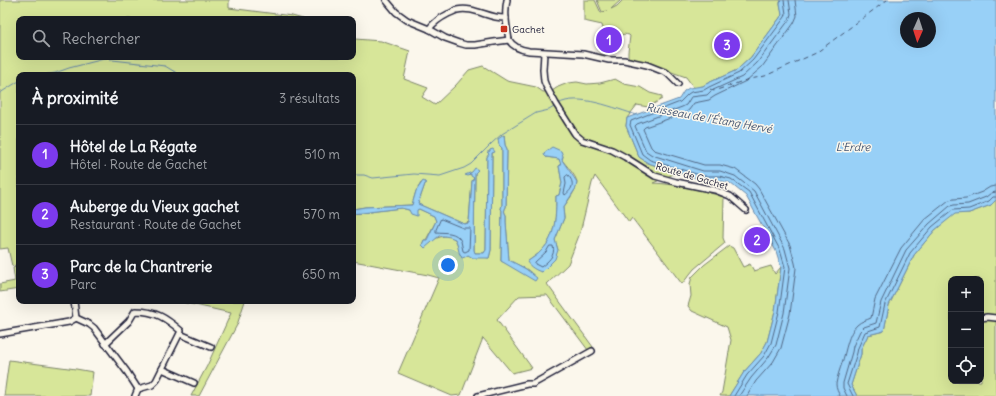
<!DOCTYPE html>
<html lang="fr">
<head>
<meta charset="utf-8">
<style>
  body { margin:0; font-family:Delius,sans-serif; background:#20242c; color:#f1f3f6 }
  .controls { position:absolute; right:12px; bottom:12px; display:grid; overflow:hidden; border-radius:8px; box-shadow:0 4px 16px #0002 }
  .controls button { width:36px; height:36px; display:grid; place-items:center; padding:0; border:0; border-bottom:1px solid #363941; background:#171b24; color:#f1f3f6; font:20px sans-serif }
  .compass { position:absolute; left:900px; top:12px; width:36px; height:36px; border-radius:50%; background:#171b24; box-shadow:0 4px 16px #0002; rotate:183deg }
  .you { position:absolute; left:448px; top:265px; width:14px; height:14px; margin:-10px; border:3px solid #fff; border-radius:50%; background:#1a73e8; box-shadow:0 0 0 6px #1a73e833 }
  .badge { display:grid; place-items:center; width:26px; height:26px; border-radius:50%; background:#7c3aed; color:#fff; font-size:13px; font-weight:700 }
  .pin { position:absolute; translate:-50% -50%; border:2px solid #fff; box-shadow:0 1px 4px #0006 }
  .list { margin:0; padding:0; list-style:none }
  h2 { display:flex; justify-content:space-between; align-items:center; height:52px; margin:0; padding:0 16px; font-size:17px }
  h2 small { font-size:13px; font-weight:400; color:#9ea1a6 }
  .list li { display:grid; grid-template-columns:26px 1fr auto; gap:12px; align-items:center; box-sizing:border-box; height:60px; padding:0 16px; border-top:1px solid #363941 }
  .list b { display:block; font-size:15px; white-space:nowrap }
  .list p { margin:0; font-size:13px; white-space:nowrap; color:#9ea1a6 }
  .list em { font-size:13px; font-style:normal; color:#9ea1a6 }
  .icon { flex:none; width:22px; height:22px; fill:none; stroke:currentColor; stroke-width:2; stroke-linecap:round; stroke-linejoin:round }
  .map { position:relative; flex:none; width:996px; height:396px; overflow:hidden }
  .search { position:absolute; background:#171b24; box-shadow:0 4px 16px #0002; left:16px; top:16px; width:340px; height:44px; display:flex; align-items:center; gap:10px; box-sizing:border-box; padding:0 14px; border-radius:8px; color:#9ea1a6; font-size:15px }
  .panel { position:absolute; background:#171b24; box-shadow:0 4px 16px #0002; left:16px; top:72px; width:340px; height:232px; border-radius:8px }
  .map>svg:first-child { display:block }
  .green { fill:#d7e699; stroke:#7c846a; fill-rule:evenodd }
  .water { fill:#98d0f7; stroke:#698aac; fill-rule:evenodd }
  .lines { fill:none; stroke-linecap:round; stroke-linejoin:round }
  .shore { stroke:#516886; stroke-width:1 }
  .stream { stroke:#698aac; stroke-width:1 }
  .ferry { stroke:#455673; stroke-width:1; stroke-dasharray:5 4; stroke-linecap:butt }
  .minor-casing { stroke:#22223b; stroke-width:8 }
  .minor { stroke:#fbf7ec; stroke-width:5 }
  .poi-dot { fill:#c8321e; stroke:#fbf7ec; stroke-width:1.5 }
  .labels { text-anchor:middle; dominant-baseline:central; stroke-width:3; stroke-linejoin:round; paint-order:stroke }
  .poi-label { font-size:10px; fill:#22223b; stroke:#fbf7ec; text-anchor:start }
  .street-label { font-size:10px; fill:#22223b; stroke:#fbf7ec }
  .water-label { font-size:11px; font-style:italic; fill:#455673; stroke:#fbf7ec }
</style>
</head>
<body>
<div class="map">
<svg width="996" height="396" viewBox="0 0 996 396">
  <rect width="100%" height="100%" fill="#fbf7ec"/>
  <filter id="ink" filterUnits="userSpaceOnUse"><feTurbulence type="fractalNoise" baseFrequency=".025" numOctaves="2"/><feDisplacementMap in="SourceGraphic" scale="8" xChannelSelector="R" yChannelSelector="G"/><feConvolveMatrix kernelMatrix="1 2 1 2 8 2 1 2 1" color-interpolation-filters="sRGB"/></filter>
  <g filter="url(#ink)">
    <g class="green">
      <path d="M0 0H229V8L292 16 303 19H19V57H353V37L355 39 381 41 410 51 404 79 428 88 422 97 435 105 456 85 469 70 483 66 507 81 536 87 543 92 552 91 558 87 568 83 577 82 587 84 600 83 615 79 624 84 640 87 650 93 662 96V99L648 107 637 105 627 118 626 126 639 157 648 163 676 173 653 183C677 184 701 190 724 197L723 238 725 243 694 269 682 284 632 218 629 222 595 176 592 183 580 233 568 264 547 284 593 347 588 350 547 295 519 296 497 320 532 368 512 373 483 338 461 395 452 396 398 373 439 278 428 275 353 261V214L401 208 409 210 419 209 434 216 436 221 426 240H424L422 245C431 241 451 228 457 243 459 248 459 252 461 256L468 255 489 258 491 250 492 153H493L491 150H490V153L488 152 489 154 487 157 486 250 484 253H475L474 250 475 173 478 170 470 174H472L474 178 472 181 469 222 464 224 418 204 425 184 421 183 416 191 412 205 365 207 353 209V75H19V245L18 246 16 265 12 266 8 248 0 249ZM504 135 505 145 507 149 506 207C504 210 504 212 506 215V222L509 261C518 265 528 268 534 276L501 261 502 210 501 209 502 205V147ZM563 156 562 160C566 165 576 176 577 182 577 190 567 202 563 208L564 218 555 240 558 250 527 262C532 258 538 255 542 250 556 237 556 214 556 196L559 195 562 183 559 166 562 165 559 159 546 157Z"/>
      <path d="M584 0H595L601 13 607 11 602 12 597 0H621L611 9 617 6 623 0H781L780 3 782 15 751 57 737 70 706 84 703 86 694 88 686 77 628 57V52L630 36 629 35C625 34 624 34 620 35 614 37 609 34 604 32L602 25 584 21Z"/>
      <path d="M996 200V396H857L851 385 861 354V349L868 335 884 331 889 305 914 255 935 230 955 213H969L991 205ZM951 279H981V381H951Z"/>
      <polygon points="729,246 733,248 743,267 750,264 754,271 771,266 775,274 781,267 775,311 767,342 761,353 744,372 729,396 720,396 722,392 731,340 727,327 692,311 688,306 691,296 690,284 692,277 704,265"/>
      <polygon points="16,267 17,281 19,286 19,289 0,292 0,284 15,281 13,268"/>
      <polygon points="177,301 245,301 237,325 199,396 191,396 207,366 231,313"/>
      <polygon points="9,360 76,369 93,372 90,396 4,396"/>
    </g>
    <g class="water">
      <path d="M781 0H996V200L991 205 969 213 955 214 935 230 914 255 889 305 884 331 868 335 861 349V354L851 385 857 396H729L744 372 761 353 767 342 775 311 781 267 776 251 746 196 730 183 718 180H702L648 163 639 157 626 126 627 118 679 99 684 91 689 88 703 86 706 84 737 70 751 57 782 15 780 3ZM906 18H930V42H906Z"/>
      <path d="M504 135 505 145 507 149 506 207C504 210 504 212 506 215V222L509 260 526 269 537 278 535 281 501 261 502 210 501 209 502 205V148L499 145 498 139Z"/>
      <path d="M552 147 561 151 563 156 562 160 577 182 576 188 563 208 564 218 555 240 558 250 555 259 542 272C537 271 530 267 527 262 532 258 538 255 542 250 556 237 556 214 556 196L559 195 562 183 559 166 561 165 559 159 546 157 544 155 545 152Z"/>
      <polygon points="493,149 495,152 492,153 491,250 489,258 473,258 468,255 465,257 462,258 459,252 457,243 455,239 450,237 444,236 439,236 425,248 422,245 424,240 427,240 436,221 434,216 419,209 417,210 417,216 411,214 409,210 401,208 353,214 353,209 365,207 412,205 416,191 423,181 427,183 425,184 418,204 464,224 469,223 472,181 474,178 471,176 471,174 470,174 468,176 465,175 472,172 475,168 478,170 475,173 474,250 475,253 484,253 486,250 487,157 489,154 487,152 489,152 490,150"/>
    </g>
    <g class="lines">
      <g class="shore">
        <path d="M568 175C575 183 573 189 565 195L564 193 566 184 565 177 566 176Z"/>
        <path d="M441 219 463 228H470L469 250 465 252 463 251C462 248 462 244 461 241 456 231 445 233 436 232V230Z"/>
        <path d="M550 246H553C556 256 547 262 541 267L535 264V262L546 252Z"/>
        <polyline points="734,396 747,375 764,356 771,343 779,312 785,267 780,250 749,192 731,179 719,176 703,176 650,160 642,154 630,125 631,121 680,102 688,94 691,92 704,90 709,87 739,73 753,60 785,17 786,14 784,0"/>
        <polyline points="739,396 751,378 768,358 776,345 784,313 790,268 785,249 754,191 735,176 720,171 703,171 652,155 646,151 635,126 637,124 682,107 686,105 691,97 707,95 711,91 742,77 757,63 789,20 791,14 789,0"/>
        <polyline points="747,396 756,381 773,362 781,348 790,314 796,268 795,263 790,245 759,189 755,184 735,169 720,165 704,165 654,150 651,147 643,129 645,127 685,113 689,110 694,103 709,100 715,96 746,81 762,67 794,23 797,16 795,0"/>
        <path d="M840 396C838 392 836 389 836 384 837 377 840 369 842 363 846 351 848 333 857 325 861 321 867 320 871 318L875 299 901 248 925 219 949 200 954 199 966 198 982 192 990 187 996 186"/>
        <polyline points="847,396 843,388 843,383 852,352 853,346 860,331 864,327 876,323 881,302 906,250 929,224 950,206 954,205 968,204 986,197 991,193 996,192"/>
        <polyline points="853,396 847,384 857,353 858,348 865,332 880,327 885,304 910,253 932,227 953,210 969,209 989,201 993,197 996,197"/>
      </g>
      <g class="stream">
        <polyline points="43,75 55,73 69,68 104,59 165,66 180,75"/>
        <polyline points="0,93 19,81"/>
        <path d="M558 104C578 92 616 109 637 115"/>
        <polyline points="353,175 364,175 373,178 414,174 440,176 464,168 471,164 492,143 502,134 536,113 549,110 554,107"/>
      </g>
      <polyline class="ferry" points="710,89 714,91 746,80 765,76 816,53 887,0"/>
      <g class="minor-casing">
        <g id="minor">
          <polyline points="386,0 396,12 407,20 429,29 445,38 459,43 466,45 475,45 494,42 509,40"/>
          <path d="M507 0C504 14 507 27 509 40 513 47 522 50 529 51L583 54 609 60H624L647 65 667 73 678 84"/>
          <path d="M429 29C434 22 440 18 448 14 451 13 454 11 457 10 474 6 489 19 506 18"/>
          <polyline points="544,53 543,70 544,81 546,86 556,104 575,134 582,140 612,150 625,157 655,176 676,182 715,190 730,196 746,210"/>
          <polyline points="74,301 76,318"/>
          <polyline points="76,318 89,324 94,328 127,372 138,389"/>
          <polyline points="981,318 987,317 996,318"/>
          <polyline points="0,334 69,322 76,318"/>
          <polyline points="180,334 211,347"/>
          <path d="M105 344 129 321 135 311C156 311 166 318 181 331L156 381 152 385 138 389"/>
          <polyline points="162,369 194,383"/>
          <polyline points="135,396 138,389"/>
          <polyline points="478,396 527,384 533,384 592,351"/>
        </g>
      </g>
      <use href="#minor" class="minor"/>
    </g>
  </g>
  <rect class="poi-dot" x="500" y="25" width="8" height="8" rx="2"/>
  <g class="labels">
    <g class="poi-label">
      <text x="512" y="29">Gachet</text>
    </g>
    <g class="street-label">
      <text transform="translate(692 176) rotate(16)">Route de Gachet</text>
    </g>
    <g class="water-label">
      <text transform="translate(709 118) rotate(10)">Ruisseau de l'Étang Hervé</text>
      <text x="853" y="147">L'Erdre</text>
    </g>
  </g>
</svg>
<div class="controls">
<button>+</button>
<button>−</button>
<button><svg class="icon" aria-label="locate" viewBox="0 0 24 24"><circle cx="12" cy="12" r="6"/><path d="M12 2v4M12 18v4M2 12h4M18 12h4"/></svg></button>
</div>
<svg class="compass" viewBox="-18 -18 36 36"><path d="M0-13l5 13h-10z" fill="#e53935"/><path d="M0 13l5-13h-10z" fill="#9ea1a6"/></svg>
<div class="you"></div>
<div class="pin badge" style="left:609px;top:40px">1</div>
<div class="pin badge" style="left:757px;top:240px">2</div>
<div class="pin badge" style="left:727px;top:45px">3</div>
<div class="search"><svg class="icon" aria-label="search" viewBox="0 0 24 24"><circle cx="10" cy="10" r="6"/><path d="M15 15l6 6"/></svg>Rechercher</div>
<section class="panel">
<h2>À proximité<small>3 résultats</small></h2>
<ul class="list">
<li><span class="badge">1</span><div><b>Hôtel de La Régate</b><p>Hôtel · Route de Gachet</p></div><em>510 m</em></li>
<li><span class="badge">2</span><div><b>Auberge du Vieux gachet</b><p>Restaurant · Route de Gachet</p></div><em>570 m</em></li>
<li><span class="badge">3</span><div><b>Parc de la Chantrerie</b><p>Parc</p></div><em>650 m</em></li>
</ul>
</section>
</div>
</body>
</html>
